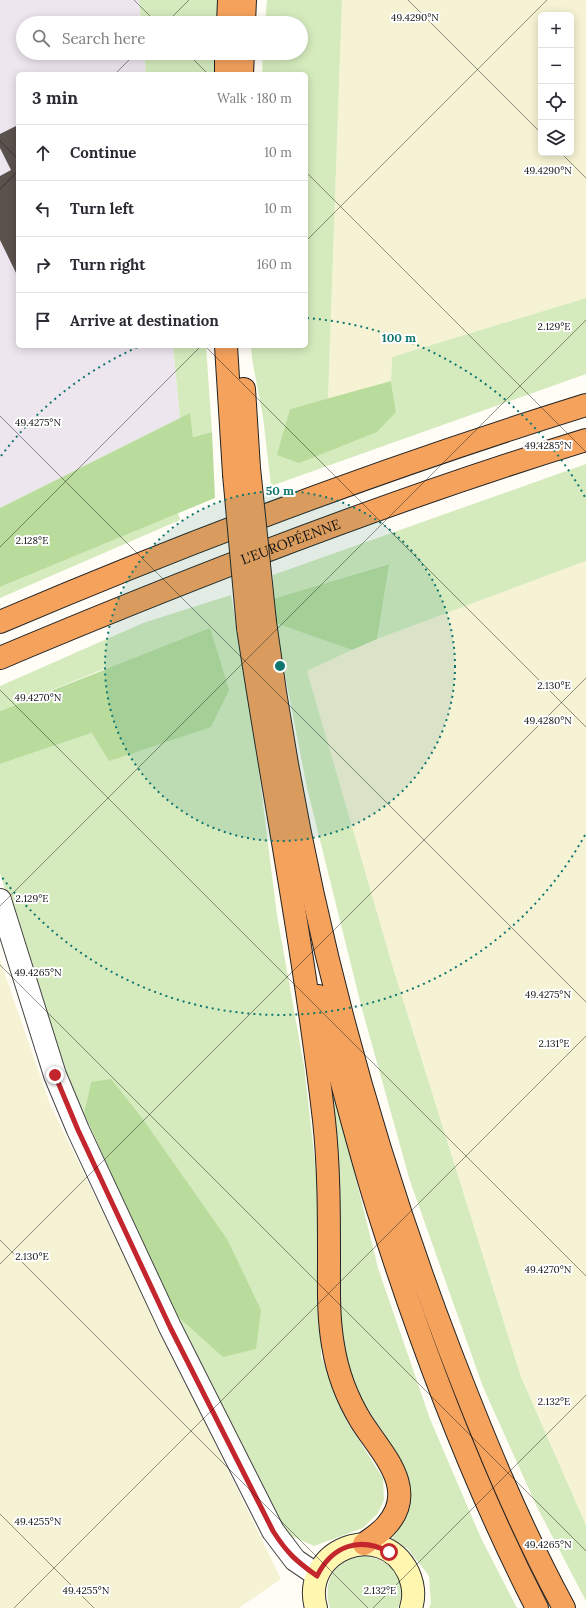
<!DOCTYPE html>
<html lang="en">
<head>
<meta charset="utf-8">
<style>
  body { margin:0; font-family:Lora,serif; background:#f2f2f3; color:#2b2b33 }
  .controls { position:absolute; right:12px; top:12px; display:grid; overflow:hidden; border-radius:6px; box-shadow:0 2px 10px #0003 }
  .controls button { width:36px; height:36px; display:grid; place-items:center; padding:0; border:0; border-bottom:1px solid #e1e1e2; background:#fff; color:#2b2b33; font:20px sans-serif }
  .stop { position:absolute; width:12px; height:12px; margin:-9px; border:3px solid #c4262e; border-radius:50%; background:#fff }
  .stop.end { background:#c4262e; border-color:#fff; box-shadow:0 1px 4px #0008 }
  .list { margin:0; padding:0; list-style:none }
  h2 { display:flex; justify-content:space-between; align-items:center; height:52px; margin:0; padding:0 16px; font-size:17px }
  h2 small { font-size:13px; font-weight:400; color:#7c7c81 }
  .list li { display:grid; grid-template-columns:26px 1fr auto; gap:12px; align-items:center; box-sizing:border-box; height:56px; padding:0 16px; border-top:1px solid #e1e1e2 }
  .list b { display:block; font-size:15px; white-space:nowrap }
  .list em { font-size:13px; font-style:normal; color:#7c7c81 }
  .icon { flex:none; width:22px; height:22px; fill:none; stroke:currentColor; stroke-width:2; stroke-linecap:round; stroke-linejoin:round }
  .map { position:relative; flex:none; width:586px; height:1608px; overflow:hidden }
  .search { position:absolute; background:#fff; box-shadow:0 2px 10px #0003; left:16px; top:16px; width:292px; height:44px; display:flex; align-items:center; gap:10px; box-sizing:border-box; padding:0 14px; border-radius:22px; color:#7c7c81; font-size:15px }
  .panel { position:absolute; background:#fff; box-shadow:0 2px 10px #0003; left:16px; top:72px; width:292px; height:276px; border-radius:6px }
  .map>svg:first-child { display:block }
  .industrial { fill:#eee6ef }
  .farmland { fill:#f6f3d4; fill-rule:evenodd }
  .green { fill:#d5ebbd }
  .forest { fill:#b9dc9c }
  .building { fill:#5a524d }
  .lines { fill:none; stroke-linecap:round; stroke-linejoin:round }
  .street-casing { stroke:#444; stroke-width:24 }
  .secondary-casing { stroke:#333; stroke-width:24 }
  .highway-casing { stroke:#222; stroke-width:24 }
  .street { stroke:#fff; stroke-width:22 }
  .secondary { stroke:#fff6b0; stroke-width:22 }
  .highway { stroke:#f5a25d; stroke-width:22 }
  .highway-bridge-casing { stroke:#222; stroke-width:24; stroke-linecap:butt }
  .highway-bridge { stroke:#f5a25d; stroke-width:22 }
  .route { stroke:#c4262e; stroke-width:5 }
  .ticks { fill:none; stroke:#111; stroke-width:1; stroke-opacity:0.45 }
  .ring { fill:none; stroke:#0f766e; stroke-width:2; stroke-dasharray:2 4 }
  .labels { text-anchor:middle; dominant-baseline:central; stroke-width:4; stroke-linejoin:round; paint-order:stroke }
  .street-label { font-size:14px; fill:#111; stroke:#fff }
  .ticks-label { font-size:10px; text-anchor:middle; fill:#111; stroke:#fff; stroke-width:4; stroke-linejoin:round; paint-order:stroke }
  .centre { fill:#0f766e; stroke:#fff; stroke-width:2 }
  .ring-label { font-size:12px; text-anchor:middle; font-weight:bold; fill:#0f766e; stroke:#fff; stroke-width:4; stroke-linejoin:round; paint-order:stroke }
</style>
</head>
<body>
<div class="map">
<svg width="586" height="1608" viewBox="0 0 586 1608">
  <rect width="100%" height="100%" fill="#fffdf5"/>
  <polygon class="industrial" points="0,0 139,0 141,23 23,23 23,53 144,53 146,74 18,74 18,346 173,346 180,418 0,508"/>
  <g class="farmland">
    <path d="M342 0H586V298L392 357 391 381 328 399ZM541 15H571V153H541Z"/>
    <polygon points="586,561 586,1525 521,1377 394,971 307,671 377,639"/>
    <polygon points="0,960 50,1104 281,1579 239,1608 0,1608"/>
  </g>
  <g class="green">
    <polygon points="139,0 222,0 221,23 141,23"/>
    <polygon points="267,0 342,0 328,399 290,409 396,412 391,381 392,357 586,298 586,374 271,486 263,417 252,359 251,346 306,346 306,74 262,74 263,53 301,53 301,23 265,23"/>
    <polygon points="144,53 220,53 219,74 146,74"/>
    <polygon points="173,346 206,346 212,432 193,437 190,414 180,418"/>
    <polygon points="586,464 586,561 377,639 388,564 272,599 273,575"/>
    <polygon points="178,513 180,520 0,598 0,587"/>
    <polygon points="231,595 254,733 277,915 304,1066 317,1179 321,1284 321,1356 346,1420 383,1478 384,1500 378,1513 363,1528 314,1546 291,1536 277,1519 209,1378 173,1312 91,1082 84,1113 58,1060 0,873 0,764 92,733 106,668 0,711 0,686 143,623"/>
    <polygon points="275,623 352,650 307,671 394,971 521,1377 586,1525 586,1601 537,1507 483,1387 410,1181 362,1009 307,788"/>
    <polygon points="334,1090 378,1268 430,1419 481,1538 517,1608 429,1608 431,1603 429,1576 408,1549 392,1539 405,1516 401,1461 361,1398 345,1356 340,1318 330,1091"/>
    <path d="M364 1556C392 1559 409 1581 398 1608H330C321 1581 336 1559 364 1556Z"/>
  </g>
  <g class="forest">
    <polygon points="391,381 396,412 377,432 299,463 277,455 290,409"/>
    <polygon points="190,413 193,437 212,432 215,498 0,587 0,508"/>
    <polygon points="389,564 377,639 352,650 275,623 272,599"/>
    <polygon points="210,628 229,690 211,727 109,761 92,733 0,764 0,711"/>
    <polygon points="111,1079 142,1118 227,1239 261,1310 256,1349 223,1357 173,1312 84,1113 91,1082"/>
  </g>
  <polygon class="building" points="18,125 18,277 0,240 0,176 11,170 0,148 0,134"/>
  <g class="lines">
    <g class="street-casing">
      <polyline id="street" points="0,900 55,1075 78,1130 170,1327 273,1531 295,1560 317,1575"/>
    </g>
    <g class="secondary-casing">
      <path id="secondary" d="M316 1608C300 1550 381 1518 408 1572 413 1583 415 1596 411 1608"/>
    </g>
    <g class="highway-casing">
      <g id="highway">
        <polyline points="228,23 229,0"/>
        <polyline points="244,23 245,0"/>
        <polyline points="226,74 226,53"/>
        <polyline points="242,74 243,53"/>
        <polyline points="226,346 234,474"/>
        <polyline points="244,389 249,468"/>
        <path d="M0 622C192 540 387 467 586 405"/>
        <path d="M265 622C298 871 360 1117 450 1351 484 1439 519 1525 564 1608"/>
        <path d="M248 628C273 792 305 955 324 1120 329 1166 329 1213 329 1259 329 1288 328 1316 333 1345 337 1371 347 1398 361 1421 381 1453 420 1489 386 1526 380 1533 372 1538 364 1544"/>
        <path id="s1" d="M0 658C192 577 387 501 586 440"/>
        <path d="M319 996C338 1067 356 1140 378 1210 421 1346 472 1481 537 1608"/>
      </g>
    </g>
    <use href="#street" class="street"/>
    <use href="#secondary" class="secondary"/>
    <use href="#highway" class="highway"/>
    <g class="highway-bridge-casing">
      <g id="highway-bridge">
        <polyline points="249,468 265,622"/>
        <polyline points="234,474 248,628"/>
      </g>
    </g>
    <use href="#highway-bridge" class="highway-bridge"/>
  </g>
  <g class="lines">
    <path class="route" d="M55 1075 78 1130 170 1327 273 1531C287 1553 296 1561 317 1576 332 1546 359 1536 389 1552"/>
  </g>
  <path class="ticks" d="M134 0 157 23M408 0 541 133M166 23 189 0M187 53 208 74M115 74 136 53M0 141 18 159M561 153 586 178M306 172 586 452M0 189 18 171M306 241 547 0M205 346 586 727M0 416 586 1002M0 547 201 346M0 690 586 1276M0 906 586 320M0 965 586 1551M0 1240 368 1608M0 1264 586 678M0 1514 94 1608M14 1608 586 1036M373 1608 586 1395"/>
  <circle cx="280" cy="666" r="175" fill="#0f766e" fill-opacity=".12"/>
  <g class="ring">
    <circle cx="280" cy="666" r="175"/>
    <path d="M585 835A349 349 0 0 1 1 876M1 456A349 349 0 0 1 138 347M307 318A349 349 0 0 1 585 497"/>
  </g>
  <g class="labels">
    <g class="street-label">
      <text stroke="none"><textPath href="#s1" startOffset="313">L'EUROPÉENNE</textPath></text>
    </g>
  </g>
  <g class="ticks-label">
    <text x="415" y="21">49.4290°N</text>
    <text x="548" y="174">49.4290°N</text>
    <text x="554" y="330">2.129°E</text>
    <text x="38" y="426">49.4275°N</text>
    <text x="548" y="449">49.4285°N</text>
    <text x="32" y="544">2.128°E</text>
    <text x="554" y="689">2.130°E</text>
    <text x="38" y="701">49.4270°N</text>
    <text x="548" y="724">49.4280°N</text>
    <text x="32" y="902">2.129°E</text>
    <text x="38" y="976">49.4265°N</text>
    <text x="548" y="998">49.4275°N</text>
    <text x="554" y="1047">2.131°E</text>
    <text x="32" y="1260">2.130°E</text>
    <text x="548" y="1273">49.4270°N</text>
    <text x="554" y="1405">2.132°E</text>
    <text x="38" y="1525">49.4255°N</text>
    <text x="548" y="1548">49.4265°N</text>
    <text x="86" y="1594">49.4255°N</text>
    <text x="380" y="1594">2.132°E</text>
  </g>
  <circle cx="280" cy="666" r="6" class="centre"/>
  <g class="ring-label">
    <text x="399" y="342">100 m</text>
    <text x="280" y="495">50 m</text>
  </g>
</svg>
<div class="controls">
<button>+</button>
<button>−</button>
<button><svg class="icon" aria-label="locate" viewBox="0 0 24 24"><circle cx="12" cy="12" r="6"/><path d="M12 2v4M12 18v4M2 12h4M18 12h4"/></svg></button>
<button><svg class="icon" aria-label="layers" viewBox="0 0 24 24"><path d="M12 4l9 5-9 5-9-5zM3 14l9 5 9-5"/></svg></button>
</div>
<div class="stop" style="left:389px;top:1552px"></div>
<div class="stop end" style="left:55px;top:1075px"></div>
<div class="search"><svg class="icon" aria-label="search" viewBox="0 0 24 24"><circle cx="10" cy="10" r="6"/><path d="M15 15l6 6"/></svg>Search here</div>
<section class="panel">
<h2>3 min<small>Walk · 180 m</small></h2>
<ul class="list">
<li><svg class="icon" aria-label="ahead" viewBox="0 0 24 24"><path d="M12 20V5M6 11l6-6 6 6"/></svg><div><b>Continue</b></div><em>10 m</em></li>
<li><svg class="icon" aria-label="left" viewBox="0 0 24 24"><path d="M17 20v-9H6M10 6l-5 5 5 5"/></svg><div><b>Turn left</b></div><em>10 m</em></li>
<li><svg class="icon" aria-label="right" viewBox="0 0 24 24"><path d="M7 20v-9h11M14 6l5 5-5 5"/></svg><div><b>Turn right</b></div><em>160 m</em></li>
<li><svg class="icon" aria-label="arrive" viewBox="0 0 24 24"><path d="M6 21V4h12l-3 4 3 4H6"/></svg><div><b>Arrive at destination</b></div></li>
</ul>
</section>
</div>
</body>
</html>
